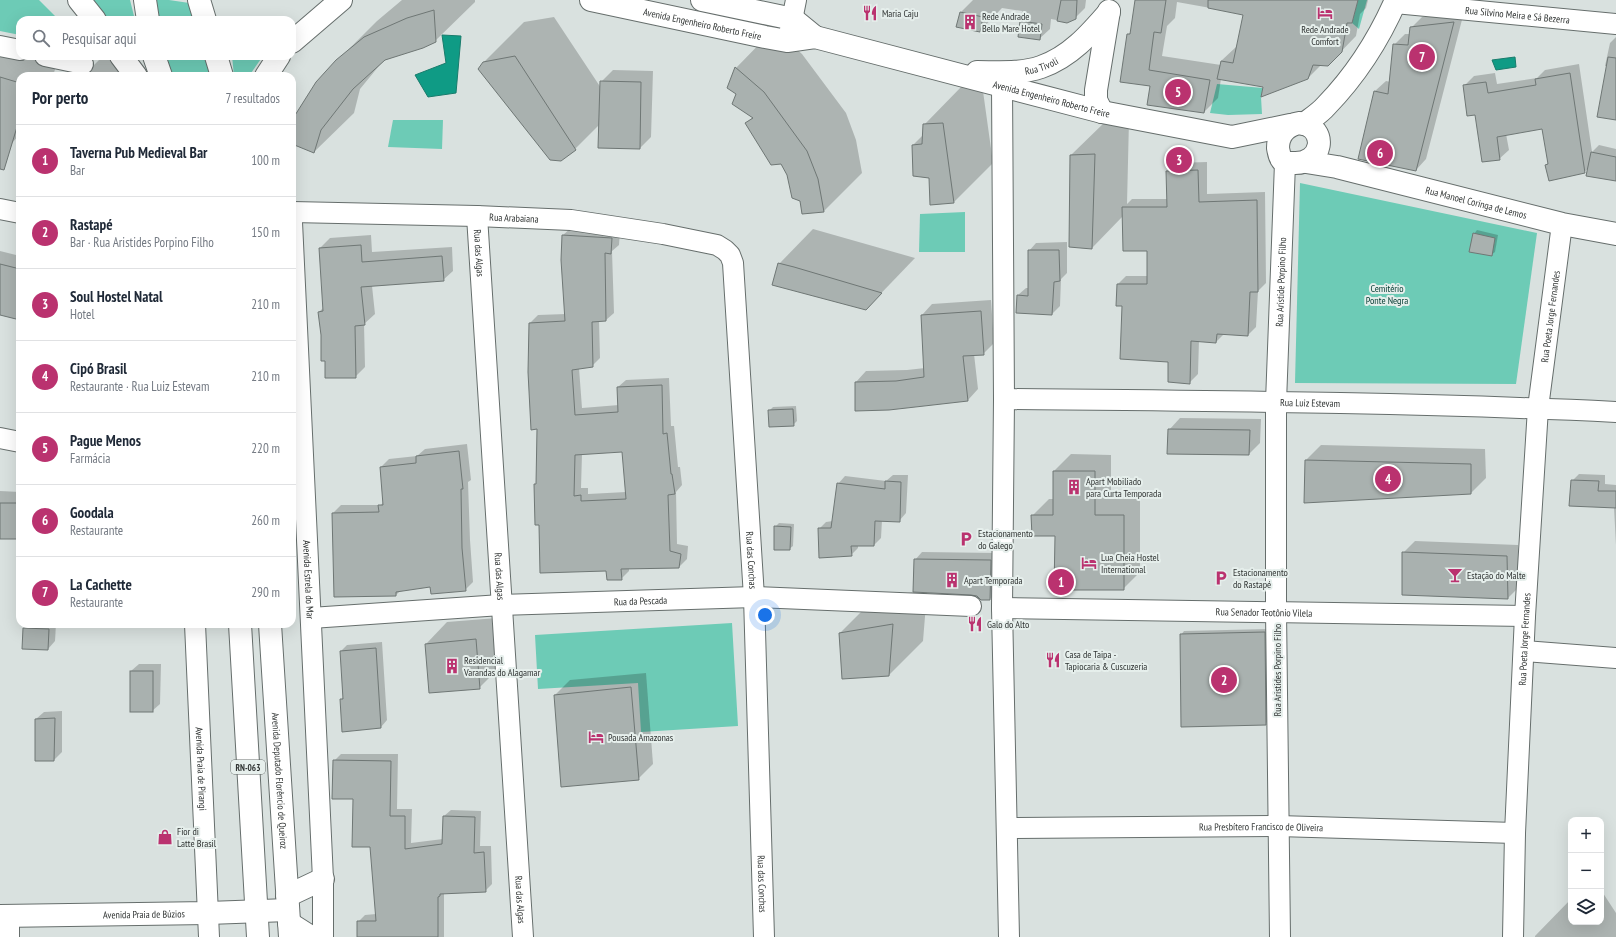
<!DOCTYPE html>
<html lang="pt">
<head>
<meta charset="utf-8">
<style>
  body { margin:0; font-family:"PT Sans Narrow",sans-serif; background:#f6f6f7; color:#1f2937 }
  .controls { position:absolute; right:12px; bottom:12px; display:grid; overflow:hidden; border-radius:8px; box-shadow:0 4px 16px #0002 }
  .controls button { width:36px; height:36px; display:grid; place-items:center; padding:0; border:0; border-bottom:1px solid #e0e1e3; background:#fff; color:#1f2937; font:20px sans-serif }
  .you { position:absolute; left:765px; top:615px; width:14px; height:14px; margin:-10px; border:3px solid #fff; border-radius:50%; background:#1a73e8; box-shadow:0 0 0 6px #1a73e833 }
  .badge { display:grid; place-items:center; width:26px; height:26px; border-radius:50%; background:#ba326f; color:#fff; font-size:13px; font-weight:700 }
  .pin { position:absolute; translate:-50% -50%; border:2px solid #fff; box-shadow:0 1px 4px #0006 }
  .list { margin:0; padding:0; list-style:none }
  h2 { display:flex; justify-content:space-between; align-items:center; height:52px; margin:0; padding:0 16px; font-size:17px }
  h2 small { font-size:13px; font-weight:400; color:#747a83 }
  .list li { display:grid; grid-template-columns:26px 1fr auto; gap:12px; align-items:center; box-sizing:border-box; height:72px; padding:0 16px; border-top:1px solid #e0e1e3 }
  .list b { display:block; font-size:15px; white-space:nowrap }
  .list p { margin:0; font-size:13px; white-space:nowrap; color:#747a83 }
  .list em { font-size:13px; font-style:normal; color:#747a83 }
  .icon { flex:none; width:22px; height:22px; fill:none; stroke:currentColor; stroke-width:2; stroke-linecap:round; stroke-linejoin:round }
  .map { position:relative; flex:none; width:1616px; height:937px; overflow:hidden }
  .search { position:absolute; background:#fff; box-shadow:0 4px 16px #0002; left:16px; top:16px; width:280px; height:44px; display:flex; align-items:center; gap:10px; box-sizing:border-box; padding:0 14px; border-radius:12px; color:#747a83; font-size:15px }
  .panel { position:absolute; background:#fff; box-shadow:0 4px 16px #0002; left:16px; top:72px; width:280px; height:556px; border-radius:12px }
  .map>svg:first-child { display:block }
  .green { fill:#6dcbb6 }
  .water { fill:#0f9b85; stroke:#197c6c }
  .shadow { fill:#0003; fill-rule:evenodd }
  .building { fill:#a9b1af; stroke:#6f7775; fill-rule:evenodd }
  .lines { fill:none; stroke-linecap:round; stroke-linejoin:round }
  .street-casing { stroke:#666e6c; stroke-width:22 }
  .secondary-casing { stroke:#666e6c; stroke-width:24 }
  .primary-casing { stroke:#666e6c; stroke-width:24 }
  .street { stroke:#fff; stroke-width:20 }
  .secondary { stroke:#fff; stroke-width:22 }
  .primary { stroke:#fff; stroke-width:22 }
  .labels { text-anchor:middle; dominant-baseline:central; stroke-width:4; stroke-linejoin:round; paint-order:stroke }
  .shield { fill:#e6efec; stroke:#676c6a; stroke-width:1 }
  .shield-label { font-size:9px; font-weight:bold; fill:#303433 }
  .poi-label { font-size:10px; fill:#303433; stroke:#e6efec; text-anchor:start }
  .street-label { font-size:10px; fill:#303433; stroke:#e6efec }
  .park-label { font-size:10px; fill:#00382f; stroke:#e6efec }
</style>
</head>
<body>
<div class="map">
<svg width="1616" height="937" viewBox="0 0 1616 937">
  <rect width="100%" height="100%" fill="#d9e1df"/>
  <g class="green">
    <polygon points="0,0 39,0 59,20 20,20 20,35 0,31"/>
    <polygon points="84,0 130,0 135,20 100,20"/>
    <polygon points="150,0 169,0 196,4 200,20 152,20"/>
    <polygon points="1358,0 1367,0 1359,29 1352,23"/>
    <polygon points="161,56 207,56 211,76 169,76"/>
    <polygon points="232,56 263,56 249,76 234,76"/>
    <polygon points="1217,84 1263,88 1261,97 1262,114 1228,115 1210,113"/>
    <polygon points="393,120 443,120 442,149 388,147"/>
    <polygon points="1300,183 1537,233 1516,384 1295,383"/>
    <polygon points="965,212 965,252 919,252 920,214"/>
    <polygon points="732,623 738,726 641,732 638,683 538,689 535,635"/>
  </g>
  <g class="water">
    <polygon points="442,35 461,36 456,93 428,97 415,75 446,63"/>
    <polygon points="1515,57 1516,67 1496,70 1492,60"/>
  </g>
  <g class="shadow">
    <polygon points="402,0 475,0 475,2 435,41 383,61 360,89 354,113 314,152 292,143 292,121 337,61 377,21"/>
    <polygon points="973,0 1086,0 1085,8 1075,18 1067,22 1051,19 1050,29 1039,39 1019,36 1022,11 1002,8 980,31 961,12"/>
    <path d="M1136 0H1368L1366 8 1360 14 1356 36 1328 65 1322 64 1308 78 1265 86 1221 79 1218 98 1204 112 1151 85 1128 35 1132 31ZM1177 2 1244 14 1238 47H1236L1221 61V65L1162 56 1167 26 1175 18Z"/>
    <polygon points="1464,12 1426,159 1416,170 1375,91 1386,81 1391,82 1394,45 1405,34 1410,34 1411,28 1422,17"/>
    <polygon points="554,17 601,88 601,82 613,70 653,71 651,137 640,148 600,124 575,149 484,62 524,22"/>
    <polygon points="774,29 802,54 846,113 856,140 862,173 824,211 803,213 801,201 781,163 746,123 753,117 737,94 736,68"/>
    <polygon points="1616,37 1616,119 1607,66 1605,66 1610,43"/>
    <polygon points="0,47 20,56 59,56 53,76 20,76 20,134 12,143 0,139"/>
    <polygon points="103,56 127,56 123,76 83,76"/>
    <polygon points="1579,64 1592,152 1599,145 1616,149 1616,178 1589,168 1584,172 1546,165 1548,163 1543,128 1506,134 1509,150 1499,159 1464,86 1474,76 1495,73 1497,84 1537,78 1545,70"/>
    <polygon points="982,84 993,163 954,202 930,177 913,145 923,135 924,125 963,85"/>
    <polygon points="1129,120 1127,204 1132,199 1168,199 1167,172 1176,163 1207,162 1207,194 1265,192 1266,283 1258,291 1256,327 1248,335 1224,334 1216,342 1199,340 1198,374 1189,383 1169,361 1123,305 1118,284 1126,276 1148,276 1148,250 1123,216 1092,248 1071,155 1106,121"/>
    <path d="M571 228 620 231 619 245 612 251 614 313 606 320 599 321 600 358 592 366 579 368 582 408 619 405 618 387 626 380 669 378 671 426H674L678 467H680L682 485 676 492 677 544 688 546 687 559 679 567 629 568V571L621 579 540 524 536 484 537 483 538 428 530 323 538 315 566 314 563 235ZM623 451 626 492 588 494V488H581L582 454Z"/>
    <polygon points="813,229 915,258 866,309 779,264"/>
    <polygon points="1477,230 1498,235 1495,252 1491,255 1474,234"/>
    <polygon points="371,235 372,252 452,247 453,271 443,280 372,286 375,314 364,324 365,367 355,377 326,360 319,312 324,307 320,248 330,238"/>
    <polygon points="1067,242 1067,273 1061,279 1060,306 1052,314 1017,312 1018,295 1026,288 1029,288 1029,251 1036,243"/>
    <polygon points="0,251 20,256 20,333 17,332 19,319 0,314"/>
    <polygon points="991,300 994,343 983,354 974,354 978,389 968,400 856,410 856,382 866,371 907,370 925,368 922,315 932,304"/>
    <polygon points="796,406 797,421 793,425 769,411 773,407"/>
    <polygon points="1180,418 1261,419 1260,443 1249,454 1169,430"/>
    <polygon points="467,444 471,480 468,482 470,540 473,582 465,590 431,586 401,590 396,595 333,513 341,505 381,505 384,501 381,467 389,459 417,456 425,449"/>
    <polygon points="1321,445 1485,449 1486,478 1471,493 1305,502 1306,460"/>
    <polygon points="1071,454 1111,455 1111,499 1140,499 1140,572 1123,589 1032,516 1049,499 1054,499 1054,471"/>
    <polygon points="1579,474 1605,475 1605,484 1616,485 1616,545 1614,507 1572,481"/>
    <polygon points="893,475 908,475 906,513 899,521 882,520 881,538 874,545 858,545 858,548 851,555 819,529 826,522 833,521 838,484 845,476 886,481"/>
    <polygon points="0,491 20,492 20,538 0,538"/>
    <polygon points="779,523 794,524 793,546 789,549 775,527"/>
    <polygon points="1415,541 1518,545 1519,587 1508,598 1403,553"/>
    <polygon points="922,552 998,553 997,592 990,599 977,595 927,592 923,641 889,675 840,633 875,598 914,592 915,560"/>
    <polygon points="20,584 20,606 18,606 19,585"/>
    <polygon points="497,618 501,666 479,688 426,644 447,622"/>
    <polygon points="24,624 56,624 55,641 48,649 23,648"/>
    <polygon points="1268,629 1269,720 1265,724 1181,635 1184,631"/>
    <polygon points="382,642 387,720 381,727 341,700 343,697 341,651 347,645"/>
    <polygon points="139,664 161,664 160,704 152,711 131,671"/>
    <polygon points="646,673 653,764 638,779 555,695 570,680"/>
    <polygon points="62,711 62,752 54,760 36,719 44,712"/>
    <polygon points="341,754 398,754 397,809 412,809 411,843 443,839 444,816 451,810 481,811 480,846 491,846 492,884 485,891 444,893 444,937 358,937 358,922 365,915 376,914 371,846 354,798 334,761"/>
    <polygon points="1601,890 1616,913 1616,937 1535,937 1535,936 1571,899 1571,922 1601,922"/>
  </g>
  <g class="building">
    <polygon points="1061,0 1077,0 1076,19 1067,23 1057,21"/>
    <polygon points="1135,0 1166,0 1161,33 1154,32 1149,70 1210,80 1204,113 1147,105 1150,86 1120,82 1127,34 1130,34"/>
    <polygon points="1208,0 1358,0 1352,23 1347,23 1342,52 1328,66 1313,65 1308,79 1261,97 1263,87 1217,79 1221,61 1233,63 1243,15 1208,8"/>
    <polygon points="434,10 436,42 423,48 385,60 353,89 321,130 314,153 292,144 292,120 316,82 336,60 364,37 407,18"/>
    <polygon points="960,12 983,17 980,32 956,27"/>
    <polygon points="1020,21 1042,24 1040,40 1018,37"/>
    <polygon points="1454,22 1416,171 1358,159 1374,91 1388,94 1393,44 1408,45 1410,27"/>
    <polygon points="515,56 576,150 561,161 550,160 478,69 483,62"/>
    <polygon points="1608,57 1616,58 1616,120 1597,117"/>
    <polygon points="735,67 764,92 807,151 818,179 824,212 802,214 800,201 792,198 787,175 781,164 771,165 745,123 753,118 732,104 736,94 727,88"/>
    <polygon points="1570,73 1585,173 1549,181 1545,165 1548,164 1542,129 1497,137 1500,160 1482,162 1475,115 1467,116 1463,85 1486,82 1488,93 1536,85 1535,79"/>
    <polygon points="0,77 20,83 20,117 4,170 0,169"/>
    <polygon points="600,81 641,82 640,149 598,148"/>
    <polygon points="943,123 954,203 930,205 929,178 913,176 912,145 922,144 923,124"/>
    <polygon points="1591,152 1616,157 1616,181 1586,176"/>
    <polygon points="1095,154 1092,249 1069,247 1070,155"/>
    <polygon points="1198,170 1199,202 1257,200 1258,292 1250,292 1248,336 1217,334 1216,343 1191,341 1190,384 1168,382 1168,362 1120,359 1122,306 1116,306 1117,284 1147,284 1147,251 1123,251 1122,207 1167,207 1166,171"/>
    <polygon points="1473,233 1495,238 1492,256 1469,252"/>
    <path d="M562 235 612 238 611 254 605 253 606 321 592 322 593 367 572 370 575 415 618 412 617 387 662 385 663 434 667 433 671 474H672L675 494 668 495 670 551 681 554 679 568 621 569 622 580H607L606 571 540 573 539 525H535L534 484H536L537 429 531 430 528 372 529 323 565 321 561 260ZM622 452 626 499 581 501V495L574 496 575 455Z"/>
    <polygon points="361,245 362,262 442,256 444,281 361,287 365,325 355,326 356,378 325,378 325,361 321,361 321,335 318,312 323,311 319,248"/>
    <polygon points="1028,250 1059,250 1060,281 1054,282 1052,315 1016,313 1017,295 1028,296"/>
    <polygon points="778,263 794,267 882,293 866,310 772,285"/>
    <polygon points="0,264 20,269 20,320 0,315"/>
    <polygon points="981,311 984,355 963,356 968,401 889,410 855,411 855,382 896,381 924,377 921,315"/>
    <polygon points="793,409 794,426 769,427 768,410"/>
    <polygon points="1168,429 1250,430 1249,455 1167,454"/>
    <polygon points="459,451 463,489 461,489 462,548 466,591 431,594 430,587 396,592 396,596 334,597 332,513 379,512 378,505 383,505 380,467 416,463 416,456"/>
    <polygon points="1305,460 1471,464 1471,494 1304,503"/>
    <polygon points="1053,471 1095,471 1095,515 1124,515 1124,590 1054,590 1055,536 1032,536 1031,515 1053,515"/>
    <polygon points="1571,480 1599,481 1598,491 1616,491 1616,508 1569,506"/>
    <polygon points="885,481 901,482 900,522 875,521 874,546 851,546 852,556 819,558 818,528 831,528 837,483 885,489"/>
    <rect x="0" y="503" width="20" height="36"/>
    <polygon points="774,526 791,527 790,550 774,550"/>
    <polygon points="1402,552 1507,556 1508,599 1402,595"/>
    <polygon points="914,559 991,560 990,600 981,600 977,596 971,595 913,592"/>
    <polygon points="893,624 889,676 842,679 839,633"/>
    <polygon points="23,628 49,629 48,650 22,649"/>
    <polygon points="1265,632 1266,725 1181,727 1180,634"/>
    <polygon points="476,639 480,689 429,693 425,644"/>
    <polygon points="376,648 381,728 342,732 340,699 343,699 340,651"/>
    <rect x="130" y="671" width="23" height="41"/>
    <polygon points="631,687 639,780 561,787 554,695"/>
    <polygon points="55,718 54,761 35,761 35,719"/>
    <polygon points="333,760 391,761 390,816 405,816 405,849 442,844 443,816 475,817 474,853 484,852 486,892 440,894 440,896 438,897 438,937 357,937 357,921 376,921 370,847 352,847 353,799 332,799"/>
  </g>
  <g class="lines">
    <g class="street-casing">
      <g id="street">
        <path id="s1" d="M1395 3 1616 24"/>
        <polyline points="789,35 796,0"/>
        <polyline points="0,46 20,50"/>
        <polyline points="45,56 83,64"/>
        <polyline points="1002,86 1004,399 1002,608 1009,937"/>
        <polyline points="0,209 20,213"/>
        <path id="s2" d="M292 212 477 216 571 220 663 234 717 245 725 250 730 255 733 263 754 597 764 937"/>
        <path id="s3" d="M477 216 523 937"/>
        <path id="s4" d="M292 222 323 879V937"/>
        <path id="s5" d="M1004 399C1208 401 1412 402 1616 412"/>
        <polyline points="0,438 20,442"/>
        <path id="s6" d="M1002 608 1525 616"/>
        <path id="s7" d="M311 618 501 605 754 597 971 606"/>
        <path id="s8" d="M195 624 209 937"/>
        <polyline points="1524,651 1616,658"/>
        <path id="s9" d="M1007 828 1278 826 1515 833"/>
        <polyline points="9,937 9,916"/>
        <path id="s10" d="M1280 937 1276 611V402L1285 163"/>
        <path id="s11" d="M1513 937 1515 833 1525 616 1538 408 1562 224"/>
      </g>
    </g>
    <g class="secondary-casing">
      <g id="secondary">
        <path id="s12" d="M591 0 765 37 787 41 815 37 1102 112 1232 137 1290 125"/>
        <polyline points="702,0 793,19 815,37"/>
        <path id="s13" d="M977 72C998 72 1021 74 1041 67 1070 57 1090 34 1109 12"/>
        <polyline points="1102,112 1096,100 1096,90 1109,11"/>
        <path d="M1300 123C1329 128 1323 165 1293 163 1289 163 1285 163 1282 160 1279 156 1279 153 1278 148 1278 134 1286 125 1300 123Z"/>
        <path d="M1304 124C1312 118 1320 113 1326 106 1356 75 1379 39 1396 0"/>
        <path id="s14" d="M1306 162 1337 167 1562 224 1616 234"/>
        <path id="s15" d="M0 916 208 913 288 910"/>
      </g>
    </g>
    <g class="primary-casing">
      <g id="primary">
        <polyline points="79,0 95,20"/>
        <polyline points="145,0 148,20"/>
        <polyline points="199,0 205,20"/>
        <polyline points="292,42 341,0"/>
        <polyline points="121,56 136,76"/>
        <polyline points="154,56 161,76"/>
        <polyline points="216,56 222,76"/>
        <polyline points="266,76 279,56"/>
        <polyline points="240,624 258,937"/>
        <path id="s16" d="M270 624 290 937"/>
        <polyline points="287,896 323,879"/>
        <polyline points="289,923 311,937"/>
      </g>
    </g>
    <use href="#street" class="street"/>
    <use href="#secondary" class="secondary"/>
    <use href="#primary" class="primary"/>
  </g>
  <defs>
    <g id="restaurant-bare" transform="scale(1.2)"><path d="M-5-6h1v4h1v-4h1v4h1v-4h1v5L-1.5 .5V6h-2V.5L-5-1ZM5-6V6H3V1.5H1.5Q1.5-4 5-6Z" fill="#ba326f" stroke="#e6efec" stroke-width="2.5" paint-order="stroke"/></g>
    <g id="hotel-bare" transform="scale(1.2)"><path d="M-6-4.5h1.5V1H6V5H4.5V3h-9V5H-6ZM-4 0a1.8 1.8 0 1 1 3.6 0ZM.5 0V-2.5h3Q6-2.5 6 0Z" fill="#ba326f" stroke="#e6efec" stroke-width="2.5" paint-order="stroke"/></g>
    <g id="building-bare" transform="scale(1.2)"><path d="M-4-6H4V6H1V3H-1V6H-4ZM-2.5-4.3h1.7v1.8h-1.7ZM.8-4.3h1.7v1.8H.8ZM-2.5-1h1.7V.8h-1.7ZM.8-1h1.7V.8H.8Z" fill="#ba326f" stroke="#e6efec" stroke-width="2.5" paint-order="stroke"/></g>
    <g id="parking-bare" transform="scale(1.2)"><path d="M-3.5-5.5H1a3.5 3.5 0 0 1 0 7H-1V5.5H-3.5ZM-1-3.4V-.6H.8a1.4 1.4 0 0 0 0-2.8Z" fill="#ba326f" stroke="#e6efec" stroke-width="2.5" paint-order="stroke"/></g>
    <g id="bar-bare" transform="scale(1.2)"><path d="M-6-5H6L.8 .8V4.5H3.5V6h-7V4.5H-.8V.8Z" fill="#ba326f" stroke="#e6efec" stroke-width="2.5" paint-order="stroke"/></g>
    <g id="shop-bare" transform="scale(1.2)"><path d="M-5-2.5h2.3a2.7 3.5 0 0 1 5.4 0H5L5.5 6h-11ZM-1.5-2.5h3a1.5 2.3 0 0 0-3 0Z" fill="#ba326f" stroke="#e6efec" stroke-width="2.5" paint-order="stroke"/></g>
  </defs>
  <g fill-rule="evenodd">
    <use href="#restaurant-bare" x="870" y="13"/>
    <use href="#hotel-bare" x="1325" y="13"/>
    <use href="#building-bare" x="970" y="22"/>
    <use href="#building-bare" x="1074" y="487"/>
    <use href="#parking-bare" x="966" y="539"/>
    <use href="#hotel-bare" x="1089" y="563"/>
    <use href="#bar-bare" x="1455" y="575"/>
    <use href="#parking-bare" x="1221" y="578"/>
    <use href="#building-bare" x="952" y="580"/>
    <use href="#restaurant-bare" x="975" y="624"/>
    <use href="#restaurant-bare" x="1053" y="660"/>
    <use href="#building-bare" x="452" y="666"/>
    <use href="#hotel-bare" x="596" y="737"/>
    <use href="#shop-bare" x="165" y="837"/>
  </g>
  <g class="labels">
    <rect class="shield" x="231" y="760" width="34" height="14" rx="3"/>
    <g class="shield-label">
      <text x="248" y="767">RN-063</text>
    </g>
    <g class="poi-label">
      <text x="882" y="13">Maria Caju</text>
      <text x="982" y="16">Rede Andrade<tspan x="982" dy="12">Bello Mare Hotel</tspan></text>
      <text x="1325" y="29" text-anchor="middle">Rede Andrade<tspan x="1325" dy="12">Comfort</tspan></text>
      <text x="1086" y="481">Apart Mobiliado<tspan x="1086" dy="12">para Curta Temporada</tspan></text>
      <text x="978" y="533">Estacionamento<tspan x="978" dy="12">do Galego</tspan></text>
      <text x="1101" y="557">Lua Cheia Hostel<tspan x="1101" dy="12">International</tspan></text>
      <text x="1233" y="572">Estacionamento<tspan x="1233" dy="12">do Rastapé</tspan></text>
      <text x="1467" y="575">Estação do Malte</text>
      <text x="964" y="580">Apart Temporada</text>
      <text x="987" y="624">Galo do Alto</text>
      <text x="1065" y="654">Casa de Taipa -<tspan x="1065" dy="12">Tapiocaria &amp; Cuscuzeria</tspan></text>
      <text x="464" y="660">Residencial<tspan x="464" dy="12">Varandas do Alagamar</tspan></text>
      <text x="608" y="737">Pousada Amazonas</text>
      <text x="177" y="831">Fior di<tspan x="177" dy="12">Latte Brasil</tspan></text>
    </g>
    <g class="street-label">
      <text stroke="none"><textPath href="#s1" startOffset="123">Rua Silvino Meira e Sá Bezerra</textPath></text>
      <text stroke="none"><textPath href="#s12" startOffset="114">Avenida Engenheiro Roberto Freire</textPath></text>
      <text stroke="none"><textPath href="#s13" startOffset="65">Rua Tivoli</textPath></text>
      <text stroke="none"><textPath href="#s12" startOffset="473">Avenida Engenheiro Roberto Freire</textPath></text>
      <text stroke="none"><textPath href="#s14" startOffset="175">Rua Manoel Coringa de Lemos</textPath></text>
      <text stroke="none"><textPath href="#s2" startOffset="222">Rua Arabaiana</textPath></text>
      <text stroke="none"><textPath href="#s3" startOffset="37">Rua das Algas</textPath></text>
      <text stroke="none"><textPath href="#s10" startOffset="655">Rua Aristide Porpino Filho</textPath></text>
      <text stroke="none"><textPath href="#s11" startOffset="622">Rua Poeta Jorge Fernandes</textPath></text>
      <text stroke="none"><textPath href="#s5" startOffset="306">Rua Luiz Estevam</textPath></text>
      <text stroke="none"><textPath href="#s2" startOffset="750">Rua das Conchas</textPath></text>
      <text stroke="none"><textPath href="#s3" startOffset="361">Rua das Algas</textPath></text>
      <text stroke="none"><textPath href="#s4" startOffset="358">Avenida Estrela do Mar</textPath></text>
      <text stroke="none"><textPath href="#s7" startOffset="330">Rua da Pescada</textPath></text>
      <text stroke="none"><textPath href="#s6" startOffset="262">Rua Senador Teotônio Vilela</textPath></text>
      <text stroke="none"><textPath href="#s11" startOffset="298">Rua Poeta Jorge Fernandes</textPath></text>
      <text transform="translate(1277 670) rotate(-90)">Rua Aristides Porpino Filho</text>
      <text stroke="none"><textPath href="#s8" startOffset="145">Avenida Praia de Pirangi</textPath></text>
      <text stroke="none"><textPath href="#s16" startOffset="157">Avenida Deputado Florêncio de Queiroz</textPath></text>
      <text stroke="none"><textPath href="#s9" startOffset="254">Rua Presbítero Francisco de Oliveira</textPath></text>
      <text stroke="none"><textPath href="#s2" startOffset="1074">Rua das Conchas</textPath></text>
      <text stroke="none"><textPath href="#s3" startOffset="685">Rua das Algas</textPath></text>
      <text stroke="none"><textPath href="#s15" startOffset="144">Avenida Praia de Búzios</textPath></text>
    </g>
    <g class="park-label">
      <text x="1387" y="288">Cemitério<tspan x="1387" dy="12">Ponte Negra</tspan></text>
    </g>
  </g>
</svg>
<div class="controls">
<button>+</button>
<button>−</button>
<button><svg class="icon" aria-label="layers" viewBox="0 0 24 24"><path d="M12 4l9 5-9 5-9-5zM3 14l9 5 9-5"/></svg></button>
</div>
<div class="you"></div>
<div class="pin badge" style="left:1061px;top:582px">1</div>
<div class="pin badge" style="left:1224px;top:680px">2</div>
<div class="pin badge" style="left:1179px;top:160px">3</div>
<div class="pin badge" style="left:1388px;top:479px">4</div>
<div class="pin badge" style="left:1178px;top:92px">5</div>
<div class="pin badge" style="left:1380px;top:153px">6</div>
<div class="pin badge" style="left:1422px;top:57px">7</div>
<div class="search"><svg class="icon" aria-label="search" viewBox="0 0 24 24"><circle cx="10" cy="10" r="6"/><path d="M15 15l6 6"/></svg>Pesquisar aqui</div>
<section class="panel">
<h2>Por perto<small>7 resultados</small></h2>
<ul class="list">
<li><span class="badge">1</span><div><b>Taverna Pub Medieval Bar</b><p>Bar</p></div><em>100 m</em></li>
<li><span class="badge">2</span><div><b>Rastapé</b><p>Bar · Rua Aristides Porpino Filho</p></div><em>150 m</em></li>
<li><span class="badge">3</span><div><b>Soul Hostel Natal</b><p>Hotel</p></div><em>210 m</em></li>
<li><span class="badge">4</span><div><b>Cipó Brasil</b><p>Restaurante · Rua Luiz Estevam</p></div><em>210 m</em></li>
<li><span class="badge">5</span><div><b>Pague Menos</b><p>Farmácia</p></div><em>220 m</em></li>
<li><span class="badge">6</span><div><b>Goodala</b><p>Restaurante</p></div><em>260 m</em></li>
<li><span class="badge">7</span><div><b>La Cachette</b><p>Restaurante</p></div><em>290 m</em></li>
</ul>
</section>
</div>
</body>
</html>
